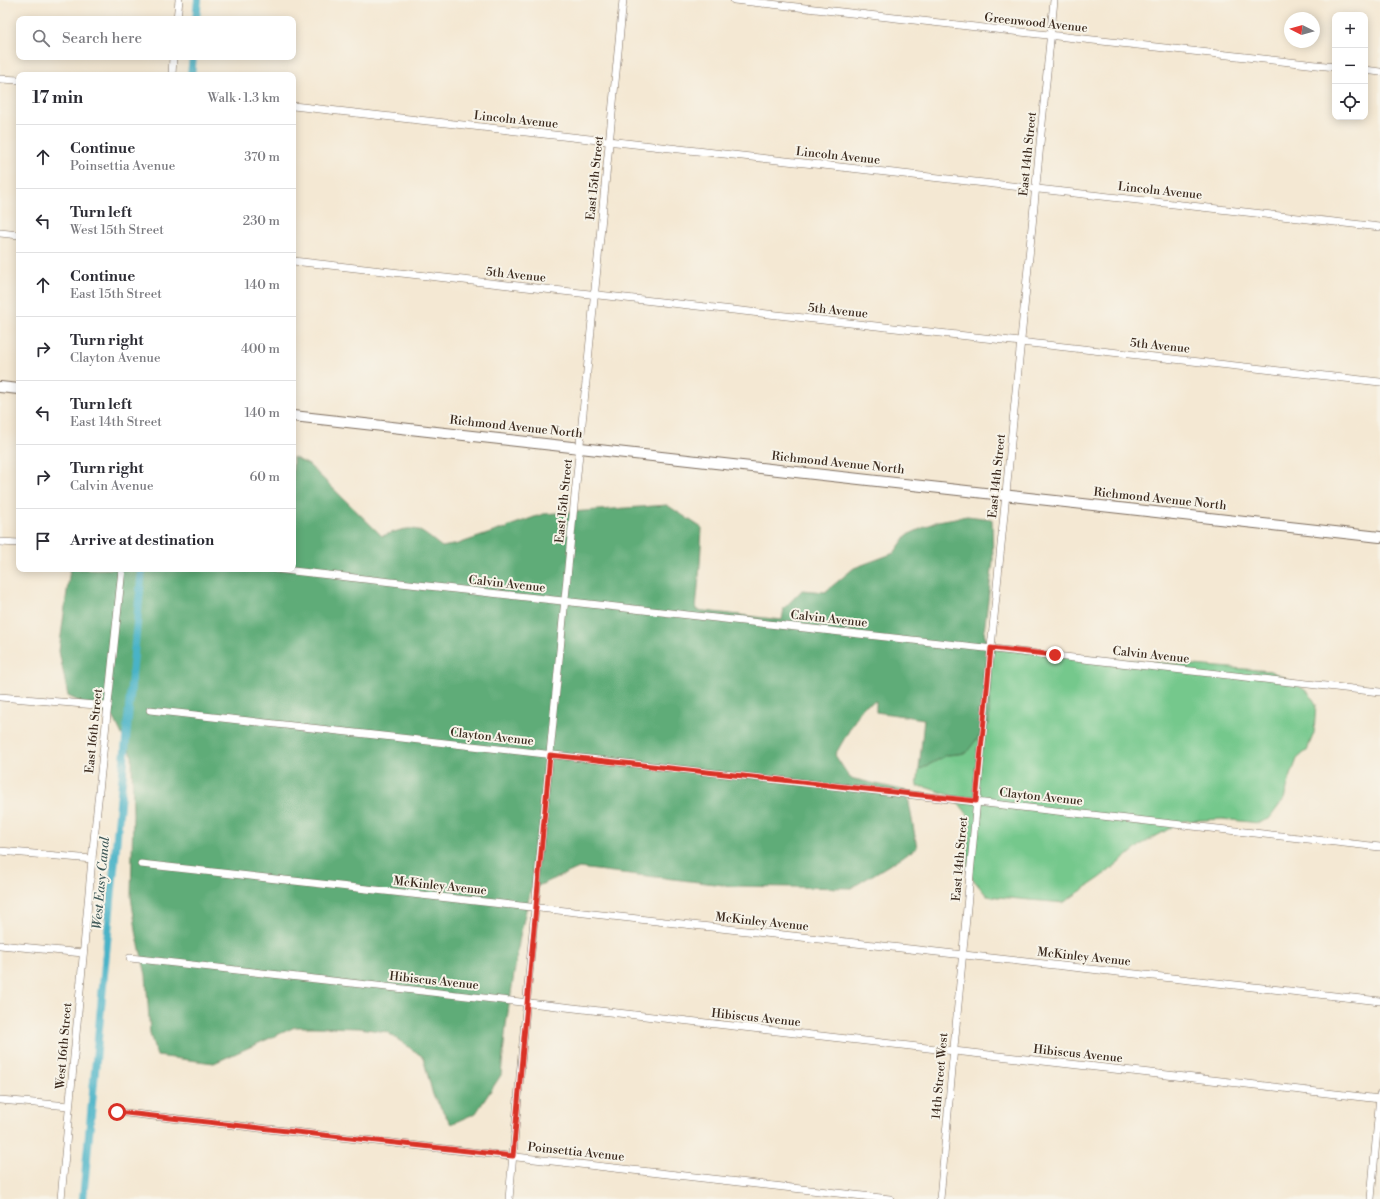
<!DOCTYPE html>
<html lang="en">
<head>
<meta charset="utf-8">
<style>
  body { margin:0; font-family:"Libre Bodoni",serif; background:#f7f7f7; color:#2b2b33 }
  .controls { position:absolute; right:12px; top:12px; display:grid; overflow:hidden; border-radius:8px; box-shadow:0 2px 10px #0003 }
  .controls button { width:36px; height:36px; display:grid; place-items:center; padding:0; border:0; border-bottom:1px solid #e1e1e2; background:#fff; color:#2b2b33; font:20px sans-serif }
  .compass { position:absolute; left:1284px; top:12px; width:36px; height:36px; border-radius:50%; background:#fff; box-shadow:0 2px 10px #0003; rotate:276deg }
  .stop { position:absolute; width:12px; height:12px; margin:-9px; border:3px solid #d93025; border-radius:50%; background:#fff }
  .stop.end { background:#d93025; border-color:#fff; box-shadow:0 1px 4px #0008 }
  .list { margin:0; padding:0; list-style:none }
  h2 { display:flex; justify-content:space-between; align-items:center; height:52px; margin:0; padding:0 16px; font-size:17px }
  h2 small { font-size:13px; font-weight:400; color:#7c7c81 }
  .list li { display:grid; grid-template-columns:26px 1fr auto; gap:12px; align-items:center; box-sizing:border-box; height:64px; padding:0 16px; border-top:1px solid #e1e1e2 }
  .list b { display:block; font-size:15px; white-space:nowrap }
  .list p { margin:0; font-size:13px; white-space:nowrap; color:#7c7c81 }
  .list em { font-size:13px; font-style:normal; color:#7c7c81 }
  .icon { flex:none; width:22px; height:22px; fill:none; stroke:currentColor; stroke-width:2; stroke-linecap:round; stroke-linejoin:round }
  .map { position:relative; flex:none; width:1380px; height:1199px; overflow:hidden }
  .search { position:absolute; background:#fff; box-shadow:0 2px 10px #0003; left:16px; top:16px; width:280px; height:44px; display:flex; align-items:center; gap:10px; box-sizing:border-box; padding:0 14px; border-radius:8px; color:#7c7c81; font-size:15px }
  .panel { position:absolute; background:#fff; box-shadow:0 2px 10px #0003; left:16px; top:72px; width:280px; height:500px; border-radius:8px }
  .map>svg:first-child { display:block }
  .green { fill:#74c88c; stroke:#587955 }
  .forest { fill:#5fac78; stroke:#4d6b4b }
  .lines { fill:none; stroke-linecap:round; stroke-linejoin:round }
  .canal { stroke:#49b3c7; stroke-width:8 }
  .street-casing { stroke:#7c6c5d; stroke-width:8 }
  .secondary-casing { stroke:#7c6c5d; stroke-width:12 }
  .street { stroke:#fff; stroke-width:7 }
  .secondary { stroke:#fff; stroke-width:10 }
  .route { stroke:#d93025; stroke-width:5 }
  .labels { text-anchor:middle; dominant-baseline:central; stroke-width:4; stroke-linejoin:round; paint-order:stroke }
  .street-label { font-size:12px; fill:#3b2a1e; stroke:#f7f3e8 }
  .water-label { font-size:13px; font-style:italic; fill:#405a59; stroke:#f7f3e8 }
</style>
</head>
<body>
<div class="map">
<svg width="1380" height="1199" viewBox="0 0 1380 1199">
  <rect width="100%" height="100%" fill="#f7f3e8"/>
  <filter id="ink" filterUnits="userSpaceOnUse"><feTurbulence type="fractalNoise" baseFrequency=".025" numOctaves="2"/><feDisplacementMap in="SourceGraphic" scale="8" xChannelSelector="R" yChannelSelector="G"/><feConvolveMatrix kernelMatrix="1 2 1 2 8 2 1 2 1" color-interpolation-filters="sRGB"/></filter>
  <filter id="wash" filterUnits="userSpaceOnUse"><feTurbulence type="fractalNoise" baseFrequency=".012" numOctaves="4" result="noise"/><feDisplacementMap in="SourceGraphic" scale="16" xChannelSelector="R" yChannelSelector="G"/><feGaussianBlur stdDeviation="0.9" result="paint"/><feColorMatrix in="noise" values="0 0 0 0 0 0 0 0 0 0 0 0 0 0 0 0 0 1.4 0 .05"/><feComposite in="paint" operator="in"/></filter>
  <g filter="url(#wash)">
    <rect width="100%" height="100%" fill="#f4e8d3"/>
    <polygon class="green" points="984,632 989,649 1270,671 1294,682 1309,693 1316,704 1314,733 1307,750 1297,759 1290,778 1284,799 1269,819 1259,823 1222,819 1183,821 1142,844 1100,878 1063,903 987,896 968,873 968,815 953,796 925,787 917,787 919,770 947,755 967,753 990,671"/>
    <path class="forest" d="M293 457 309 465 382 536C392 533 403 528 413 529 421 529 435 542 442 547L458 544 505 528 506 529 509 526 543 514 667 505 702 528 700 564 696 610 782 620 784 608 802 590 825 592 854 568 894 553 907 535 938 521 967 516 992 519 993 561 984 632 990 671 989 724 966 753 947 755 919 770 924 719 876 712V701L863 706 835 755 850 778 907 791 917 848 851 888 732 886 579 868 531 889 520 936 506 1025 501 1075 476 1113 451 1124 433 1095 423 1057 387 1032 359 1028 315 1027H295L214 1063 157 1056 150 1034 146 975 137 936 131 897 133 814 132 756 114 718 68 696 59 651 70 569H293Z"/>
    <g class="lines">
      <g class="canal">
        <polyline points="196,19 198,0"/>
        <polyline points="191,75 193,57"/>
        <polyline points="83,1199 142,569"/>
      </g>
    </g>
  </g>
  <g filter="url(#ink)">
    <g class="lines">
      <g class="street-casing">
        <g id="street">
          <polyline points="734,0 1335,67"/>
          <polyline points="177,19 179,0"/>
          <polyline points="1365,70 1380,72"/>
          <polyline points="172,75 173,57"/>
          <polyline points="0,79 19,80"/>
          <polyline points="293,106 1380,227"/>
          <polyline points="0,233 19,235"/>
          <polyline points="293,261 1380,382"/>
          <polyline points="0,542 19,543"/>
          <polyline points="275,569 1380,692"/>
          <polyline points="0,697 108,706"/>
          <polyline points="150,710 1380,847"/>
          <polyline points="0,851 92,859"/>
          <polyline points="141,864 1380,1001"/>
          <polyline points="0,945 83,953"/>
          <polyline points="130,958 1380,1099"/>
          <polyline points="0,1100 69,1106"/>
          <polyline points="117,1112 890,1199"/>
          <polyline points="61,1199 92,859 122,569"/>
          <polyline points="509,1199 535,908 623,0"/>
          <polyline points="940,1199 991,648 1054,0"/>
          <polyline points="1371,1199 1380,1095"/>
        </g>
      </g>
      <g class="secondary-casing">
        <g id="secondary">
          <polyline points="0,387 19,389"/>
          <polyline points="293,416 1380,537"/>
        </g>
      </g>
      <use href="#street" class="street"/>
      <use href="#secondary" class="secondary"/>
    </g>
  </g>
  <g class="lines" filter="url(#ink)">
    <polyline class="route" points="117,1112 513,1156 550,755 976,801 991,648 1055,655"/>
  </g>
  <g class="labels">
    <g class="street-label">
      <text transform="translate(1036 23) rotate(6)">Greenwood Avenue</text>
      <text transform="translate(516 120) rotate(6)">Lincoln Avenue</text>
      <text transform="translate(1028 154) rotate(-84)">East 14th Street</text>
      <text transform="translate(838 156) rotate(6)">Lincoln Avenue</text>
      <text transform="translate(595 178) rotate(-84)">East 15th Street</text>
      <text transform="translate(1160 191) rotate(6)">Lincoln Avenue</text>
      <text transform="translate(516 275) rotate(6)">5th Avenue</text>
      <text transform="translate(838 311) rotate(6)">5th Avenue</text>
      <text transform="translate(1160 346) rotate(6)">5th Avenue</text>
      <text transform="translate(516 427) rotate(6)">Richmond Avenue North</text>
      <text transform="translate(838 463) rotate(6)">Richmond Avenue North</text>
      <text transform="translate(997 476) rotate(-84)">East 14th Street</text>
      <text transform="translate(1160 499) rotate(6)">Richmond Avenue North</text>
      <text transform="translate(564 501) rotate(-84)">East 15th Street</text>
      <text transform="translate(507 584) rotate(6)">Calvin Avenue</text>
      <text transform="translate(829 619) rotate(6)">Calvin Avenue</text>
      <text transform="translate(1151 655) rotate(6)">Calvin Avenue</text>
      <text transform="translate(94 731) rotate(-84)">East 16th Street</text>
      <text transform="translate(492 737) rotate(6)">Clayton Avenue</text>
      <text transform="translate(1041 797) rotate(6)">Clayton Avenue</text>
      <text transform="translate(960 859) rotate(-85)">East 14th Street</text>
      <text transform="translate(440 886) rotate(6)">McKinley Avenue</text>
      <text transform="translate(762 922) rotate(6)">McKinley Avenue</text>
      <text transform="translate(1084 957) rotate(6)">McKinley Avenue</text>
      <text transform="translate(434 981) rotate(6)">Hibiscus Avenue</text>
      <text transform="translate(756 1018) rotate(6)">Hibiscus Avenue</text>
      <text transform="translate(64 1046) rotate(-85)">West 16th Street</text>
      <text transform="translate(1078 1054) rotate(6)">Hibiscus Avenue</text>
      <text transform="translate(940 1076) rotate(-85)">14th Street West</text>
      <text transform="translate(576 1152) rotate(6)">Poinsettia Avenue</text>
    </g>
    <g class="water-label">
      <text transform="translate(101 883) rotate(-85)">West Easy Canal</text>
    </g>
  </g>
</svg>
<div class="controls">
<button>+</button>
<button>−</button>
<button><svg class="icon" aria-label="locate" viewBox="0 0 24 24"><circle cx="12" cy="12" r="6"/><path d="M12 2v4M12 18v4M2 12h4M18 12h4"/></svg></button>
</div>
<svg class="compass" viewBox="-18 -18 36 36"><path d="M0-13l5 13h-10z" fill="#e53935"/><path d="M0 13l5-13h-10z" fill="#7c7c81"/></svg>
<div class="stop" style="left:117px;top:1112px"></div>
<div class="stop end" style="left:1055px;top:655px"></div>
<div class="search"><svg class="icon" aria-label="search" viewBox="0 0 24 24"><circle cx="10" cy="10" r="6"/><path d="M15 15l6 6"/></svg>Search here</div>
<section class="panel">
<h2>17 min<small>Walk · 1.3 km</small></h2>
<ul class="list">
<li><svg class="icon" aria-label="ahead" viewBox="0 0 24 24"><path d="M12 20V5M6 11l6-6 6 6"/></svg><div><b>Continue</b><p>Poinsettia Avenue</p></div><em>370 m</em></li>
<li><svg class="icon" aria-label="left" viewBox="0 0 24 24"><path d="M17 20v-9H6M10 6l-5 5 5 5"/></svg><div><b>Turn left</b><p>West 15th Street</p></div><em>230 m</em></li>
<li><svg class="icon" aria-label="ahead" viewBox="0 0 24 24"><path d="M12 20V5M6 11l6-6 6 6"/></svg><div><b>Continue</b><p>East 15th Street</p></div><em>140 m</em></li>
<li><svg class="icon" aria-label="right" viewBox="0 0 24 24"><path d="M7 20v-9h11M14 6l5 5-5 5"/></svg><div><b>Turn right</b><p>Clayton Avenue</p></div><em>400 m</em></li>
<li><svg class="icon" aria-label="left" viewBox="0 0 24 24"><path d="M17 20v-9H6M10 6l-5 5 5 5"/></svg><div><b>Turn left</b><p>East 14th Street</p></div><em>140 m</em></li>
<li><svg class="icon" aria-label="right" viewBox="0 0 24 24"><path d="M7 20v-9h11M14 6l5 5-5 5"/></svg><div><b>Turn right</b><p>Calvin Avenue</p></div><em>60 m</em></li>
<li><svg class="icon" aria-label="arrive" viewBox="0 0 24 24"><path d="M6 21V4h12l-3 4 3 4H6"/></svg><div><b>Arrive at destination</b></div></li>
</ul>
</section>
</div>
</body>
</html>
